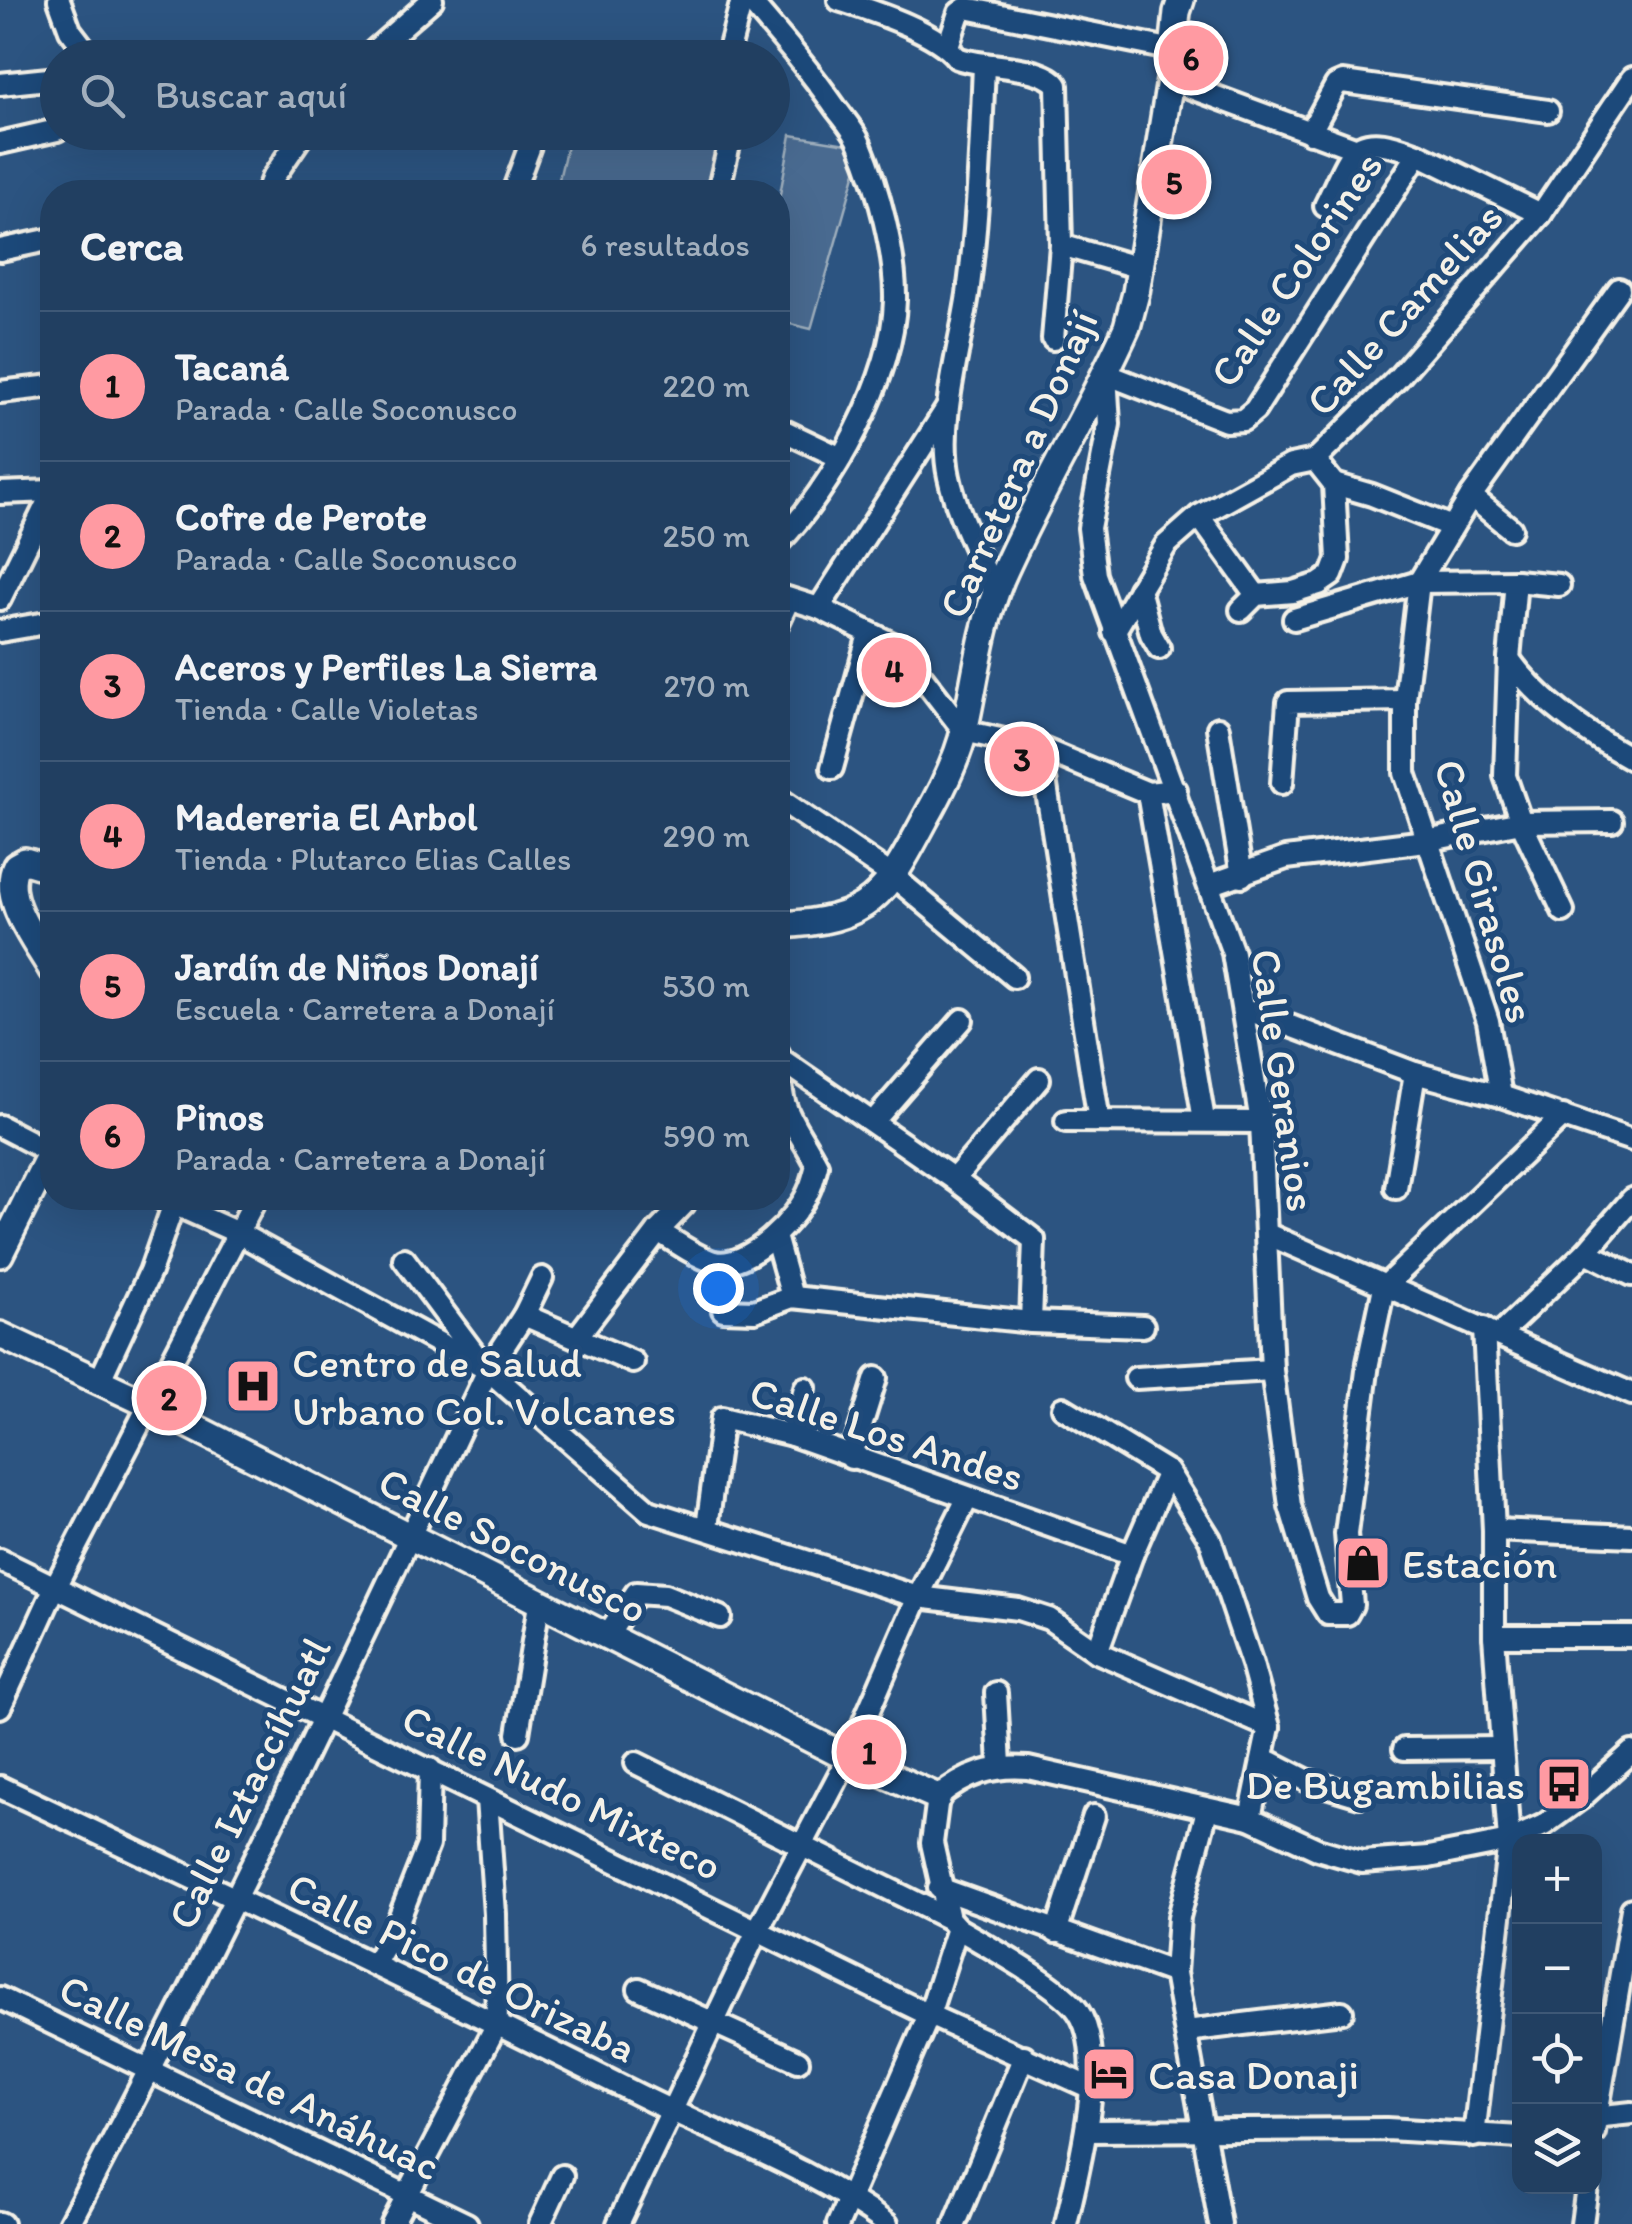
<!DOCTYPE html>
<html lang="es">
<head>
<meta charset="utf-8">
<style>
  body { margin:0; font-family:Itim,sans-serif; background:#2d4a6a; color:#f1f3f6 }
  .controls { position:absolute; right:30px; bottom:30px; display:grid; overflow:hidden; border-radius:20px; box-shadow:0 10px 40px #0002 }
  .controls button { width:90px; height:90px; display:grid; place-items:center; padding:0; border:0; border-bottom:2px solid #3e5876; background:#213f61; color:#f1f3f6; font:50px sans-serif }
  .you { position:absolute; left:718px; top:1288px; width:35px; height:35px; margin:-25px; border:8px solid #fff; border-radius:50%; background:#1a73e8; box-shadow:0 0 0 15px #1a73e833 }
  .badge { display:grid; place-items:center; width:65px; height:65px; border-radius:50%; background:#ff9aa2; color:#111; font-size:32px; font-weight:700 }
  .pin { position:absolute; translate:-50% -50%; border:5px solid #fff; box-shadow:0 2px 10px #0006 }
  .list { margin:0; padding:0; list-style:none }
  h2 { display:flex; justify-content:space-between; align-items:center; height:130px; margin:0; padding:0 40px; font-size:42px }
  h2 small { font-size:32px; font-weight:400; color:#a2afbd }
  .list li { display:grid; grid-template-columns:65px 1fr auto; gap:30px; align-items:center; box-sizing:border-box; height:150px; padding:0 40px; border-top:2px solid #3e5876 }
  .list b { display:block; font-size:38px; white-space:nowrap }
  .list p { margin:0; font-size:32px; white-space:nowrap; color:#a2afbd }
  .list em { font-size:32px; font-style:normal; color:#a2afbd }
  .icon { flex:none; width:55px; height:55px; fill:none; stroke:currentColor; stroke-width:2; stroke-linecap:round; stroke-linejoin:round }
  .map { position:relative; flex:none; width:1632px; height:2224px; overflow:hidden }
  .search { position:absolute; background:#213f61; box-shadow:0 10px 40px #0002; left:40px; top:40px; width:750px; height:110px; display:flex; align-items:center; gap:25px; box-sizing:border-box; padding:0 35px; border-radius:55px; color:#a2afbd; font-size:38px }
  .panel { position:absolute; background:#213f61; box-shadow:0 10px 40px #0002; left:40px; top:180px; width:750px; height:1030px; border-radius:40px }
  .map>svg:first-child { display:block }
  .green { fill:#496b90; stroke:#9eaebc; stroke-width:2.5 }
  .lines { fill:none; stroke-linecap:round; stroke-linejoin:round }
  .minor-casing { stroke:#f4f1e8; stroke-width:28 }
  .major-casing { stroke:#f4f1e8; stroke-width:32 }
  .minor { stroke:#1f4a7a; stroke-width:20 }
  .major { stroke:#1f4a7a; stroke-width:25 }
  .labels { text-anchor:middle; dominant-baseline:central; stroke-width:10; stroke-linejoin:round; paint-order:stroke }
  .street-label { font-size:42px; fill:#f4f1e8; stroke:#1f4a7a }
  .poi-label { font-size:42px; fill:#f4f1e8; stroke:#1f4a7a; text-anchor:start }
</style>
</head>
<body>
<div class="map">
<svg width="1632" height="2224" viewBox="0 0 1632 2224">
  <rect width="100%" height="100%" fill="#2c5481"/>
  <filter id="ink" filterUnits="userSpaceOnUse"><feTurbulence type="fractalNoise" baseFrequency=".01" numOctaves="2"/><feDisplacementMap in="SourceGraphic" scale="20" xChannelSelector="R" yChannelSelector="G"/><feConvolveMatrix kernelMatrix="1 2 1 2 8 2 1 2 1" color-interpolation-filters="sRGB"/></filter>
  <g filter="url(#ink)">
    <g class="green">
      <polygon points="570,133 570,132 720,133 707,192 556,192"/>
      <polygon points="791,135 853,145 858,164 811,329 778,321 778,205"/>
    </g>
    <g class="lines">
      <g class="minor-casing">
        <g id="minor">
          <polyline points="59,0 70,30 83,47 84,58"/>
          <path d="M749 0C779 35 808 68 835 107 843 118 855 131 860 144 878 187 896 254 895 300 893 379 832 488 778 543"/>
          <path d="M839 0C872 11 937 31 957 58 983 68 1041 64 1057 85L1061 245 1053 339"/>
          <polyline points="948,46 959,13 966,8 1174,50"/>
          <polyline points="366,58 432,0"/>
          <polyline points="727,58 742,0"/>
          <path d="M984 65C981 141 978 219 968 294 960 348 937 424 949 477 958 519 981 557 996 598"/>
          <polyline points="1170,80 1354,148"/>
          <polyline points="0,84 58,78"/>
          <polyline points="1310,133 1336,85 1343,82 1548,111"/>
          <polyline points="0,143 57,130"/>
          <polyline points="267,192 272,179 304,132"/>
          <polyline points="513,192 535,132"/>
          <polyline points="718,192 732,132"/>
          <path d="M1325 206C1353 150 1350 128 1418 154"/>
          <polyline points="1541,214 1418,154 1255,410 1243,420 1226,421 1106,374 1109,424 1089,528 1095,575 1233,953 1261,1122 1272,1370 1290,1506 1318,1598 1328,1614 1347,1614 1352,1605 1346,1534 1368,1363 1384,1287 1563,1116"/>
          <polyline points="1061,245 1140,268"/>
          <polyline points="0,250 52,239"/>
          <polyline points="0,392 52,386"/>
          <polyline points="778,428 841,458"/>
          <polyline points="1334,484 1372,495 1452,527"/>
          <polyline points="0,493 52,491"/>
          <polyline points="1471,496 1511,529"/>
          <polyline points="1199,516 1256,595"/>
          <polyline points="1516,581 1509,659 1505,776 1521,822 1563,911"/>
          <polyline points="1139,589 1151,634 1159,648"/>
          <polyline points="778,595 819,608 899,647 964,731 1040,748 1148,793 1176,790"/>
          <polyline points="0,599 52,493"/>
          <polyline points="819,608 947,408"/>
          <polyline points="1241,610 1256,595 1293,592 1319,584 1332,575 1338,559 1334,484 1315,460"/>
          <polyline points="1294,619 1419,582 1516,581 1559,585"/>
          <polyline points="778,623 789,599"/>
          <polyline points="0,631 52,622"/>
          <polyline points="1114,632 1166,545 1199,516 1291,465 1315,460 1397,379 1541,214 1632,78"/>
          <path d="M1509 659C1539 701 1587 734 1632 759"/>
          <polyline points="1218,728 1242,876"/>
          <polyline points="1040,748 1099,1121"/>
          <polyline points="832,768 869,634"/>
          <polyline points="1282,783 1288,702 1405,700"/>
          <polyline points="1148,793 1204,1120"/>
          <polyline points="778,798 894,877 1014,977"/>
          <polyline points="1209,885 1286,858 1426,841 1521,822 1612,821"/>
          <polyline points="1245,1009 1415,1073 1501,1096 1632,1140"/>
          <polyline points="778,1053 782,1060 954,1179 1034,1240 1031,1322"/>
          <polyline points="1501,1096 1488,1021 1405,773 1405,700 1419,582 1471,496 1619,289"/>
          <polyline points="1066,1121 1261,1122"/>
          <polyline points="873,1122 962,1020"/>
          <polyline points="0,1126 52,1153"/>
          <polyline points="954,1179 1039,1079"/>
          <polyline points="1396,1188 1415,1073"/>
          <polyline points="160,1198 238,1233 488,1370 649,1511 918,1597 1018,1609 1049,1619 1097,1652 1269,1727"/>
          <path d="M658 1231C676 1242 694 1256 714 1262 748 1270 799 1217 810 1188 813 1181 815 1172 817 1165 795 1122 776 1111 782 1060"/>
          <polyline points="1267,1234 1632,1394"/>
          <polyline points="775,1236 792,1297"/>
          <polyline points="1586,1252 1632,1275"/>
          <polyline points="404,1259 480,1361"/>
          <polyline points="723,1310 754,1311 792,1297 1031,1322 1143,1326"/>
          <polyline points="524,1315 633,1362"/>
          <polyline points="1500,1334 1586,1252 1632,1199"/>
          <polyline points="577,1337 658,1231 684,1204"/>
          <polyline points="1136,1378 1272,1370"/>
          <polyline points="99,1382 150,1272 174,1203 172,1198"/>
          <polyline points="1063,1408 1168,1472 1210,1539 1252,1664 1269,1727 1250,1818"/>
          <polyline points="792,1435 805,1388"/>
          <polyline points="851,1458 876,1378"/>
          <polyline points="707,1527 722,1418 792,1435 1132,1555"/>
          <polyline points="1494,1530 1632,1536"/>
          <polyline points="0,1560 929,2015 1093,2089"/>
          <polyline points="1494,1636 1632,1636"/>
          <polyline points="606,1638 636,1593 665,1595 720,1617"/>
          <polyline points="1097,1652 1132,1555 1168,1472"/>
          <polyline points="996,1693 1000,1765"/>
          <polyline points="0,1707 55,1587 256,1198"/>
          <polyline points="518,1734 539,1604"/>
          <polyline points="1404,1749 1500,1748"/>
          <polyline points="1263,1758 1306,1780 1360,1796"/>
          <polyline points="636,1763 949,1919"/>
          <path d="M0 1787C211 1887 422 1986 631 2091 715 2134 811 2167 887 2224"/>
          <polyline points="1207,1810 1179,1917 1175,1973 1220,2224"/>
          <polyline points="939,1888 1175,1973"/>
          <polyline points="1056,1932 1094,1816"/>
          <polyline points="375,1963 396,1926 428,1845 430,1769"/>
          <polyline points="639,1989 798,2061"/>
          <polyline points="0,1998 467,2224"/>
          <polyline points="1186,2031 1342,2012"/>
          <polyline points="1594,2117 1632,2113"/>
          <polyline points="1086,2131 1387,2129 1520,2137"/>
          <polyline points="1594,2132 1632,1909"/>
          <polyline points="1474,2136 1509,1841 1494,1636 1494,1530 1484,1328"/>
          <polyline points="0,2223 2,2224"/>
          <path d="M69 2224C217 1944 354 1657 488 1370L524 1315 542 1278"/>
          <polyline points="392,2224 497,2024 495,1914 487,1799"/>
          <polyline points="540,2224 562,2176"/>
          <polyline points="618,2224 758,1929 848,1758 918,1597 967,1499"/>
          <polyline points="838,2224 929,2015 957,1928"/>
          <polyline points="955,2224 1024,2056"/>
          <path d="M1066 2224C1077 2173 1110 2057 1078 2011 1059 1985 987 1946 957 1928L949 1919 932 1843 938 1797C966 1774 993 1765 1028 1768L1250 1818 1317 1849 1362 1862 1429 1857 1509 1841 1544 1825 1580 1799 1632 1752"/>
          <polyline points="1582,2224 1587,2186"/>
        </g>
      </g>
      <g class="major-casing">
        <g id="major">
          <path d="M52 869 25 861 16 866C0 898 37 943 52 970"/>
          <path d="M778 925C872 921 885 895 926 818 942 790 958 759 965 727 976 677 981 627 1001 579 1039 493 1089 412 1127 327L1136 293 1170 80 1177 12 1181 0"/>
          <polyline points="0,1254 52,1150"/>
          <polyline points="0,1335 148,1404 848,1758 938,1797"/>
        </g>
      </g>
      <use href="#minor" class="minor"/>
      <use href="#major" class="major"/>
    </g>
  </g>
  <defs>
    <g id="hospital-square" transform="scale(2.875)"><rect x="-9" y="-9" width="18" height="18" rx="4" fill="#ff9aa2" stroke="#1f4a7a"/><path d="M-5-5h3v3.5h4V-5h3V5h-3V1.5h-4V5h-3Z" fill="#111"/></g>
    <g id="shop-square" transform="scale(2.875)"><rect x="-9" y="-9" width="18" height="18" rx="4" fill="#ff9aa2" stroke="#1f4a7a"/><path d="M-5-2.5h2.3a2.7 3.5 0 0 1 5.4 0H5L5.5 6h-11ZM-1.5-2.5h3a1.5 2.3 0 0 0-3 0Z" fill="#111"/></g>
    <g id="bus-square" transform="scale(2.875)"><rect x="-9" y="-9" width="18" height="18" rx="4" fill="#ff9aa2" stroke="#1f4a7a"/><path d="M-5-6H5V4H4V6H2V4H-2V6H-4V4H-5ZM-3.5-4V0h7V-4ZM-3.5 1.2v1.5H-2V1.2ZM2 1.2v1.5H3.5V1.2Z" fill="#111"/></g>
    <g id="hotel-square" transform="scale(2.875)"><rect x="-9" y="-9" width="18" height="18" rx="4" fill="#ff9aa2" stroke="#1f4a7a"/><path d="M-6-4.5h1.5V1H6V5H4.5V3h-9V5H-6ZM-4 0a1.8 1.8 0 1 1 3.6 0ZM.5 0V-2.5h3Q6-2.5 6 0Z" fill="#111"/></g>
  </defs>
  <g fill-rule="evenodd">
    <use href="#hospital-square" x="253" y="1386"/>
    <use href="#shop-square" x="1363" y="1563"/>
    <use href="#bus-square" x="1564" y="1784"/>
    <use href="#hotel-square" x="1109" y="2074"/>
  </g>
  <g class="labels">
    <g class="street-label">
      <text transform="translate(1296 269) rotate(-56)">Calle Colorines</text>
      <text transform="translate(1404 309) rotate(-48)">Calle Camelias</text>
      <text transform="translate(1018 464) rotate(-66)">Carretera a Donají</text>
      <text transform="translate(1485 891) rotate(74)">Calle Girasoles</text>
      <text transform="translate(1284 1080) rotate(82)">Calle Geranios</text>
      <text transform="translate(887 1434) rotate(18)">Calle Los Andes</text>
      <text transform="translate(513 1545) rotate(27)">Calle Soconusco</text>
      <text transform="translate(249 1783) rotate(-64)">Calle Iztaccíhuatl</text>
      <text transform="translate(562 1792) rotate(26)">Calle Nudo Mixteco</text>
      <text transform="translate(462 1967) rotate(26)">Calle Pico de Orizaba</text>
      <text transform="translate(250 2077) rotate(26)">Calle Mesa de Anáhuac</text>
    </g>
    <g class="poi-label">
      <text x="292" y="1362">Centro de Salud<tspan x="292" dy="48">Urbano Col. Volcanes</tspan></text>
      <text x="1402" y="1563">Estación</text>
      <text x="1525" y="1784" text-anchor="end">De Bugambilias</text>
      <text x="1148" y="2074">Casa Donaji</text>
    </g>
  </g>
</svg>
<div class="controls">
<button>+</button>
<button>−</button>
<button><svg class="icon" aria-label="locate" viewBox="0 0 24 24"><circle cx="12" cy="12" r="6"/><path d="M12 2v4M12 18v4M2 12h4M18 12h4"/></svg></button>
<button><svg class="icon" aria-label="layers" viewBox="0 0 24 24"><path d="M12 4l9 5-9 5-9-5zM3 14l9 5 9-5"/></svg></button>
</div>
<div class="you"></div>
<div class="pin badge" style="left:869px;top:1752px">1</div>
<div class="pin badge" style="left:169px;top:1398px">2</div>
<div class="pin badge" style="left:1022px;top:759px">3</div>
<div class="pin badge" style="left:894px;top:670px">4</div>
<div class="pin badge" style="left:1174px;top:182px">5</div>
<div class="pin badge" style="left:1191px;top:58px">6</div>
<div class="search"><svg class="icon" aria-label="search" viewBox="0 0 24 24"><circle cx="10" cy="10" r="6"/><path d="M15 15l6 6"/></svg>Buscar aquí</div>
<section class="panel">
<h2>Cerca<small>6 resultados</small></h2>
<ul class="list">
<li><span class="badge">1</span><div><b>Tacaná</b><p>Parada · Calle Soconusco</p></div><em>220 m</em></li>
<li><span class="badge">2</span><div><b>Cofre de Perote</b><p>Parada · Calle Soconusco</p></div><em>250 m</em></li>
<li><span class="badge">3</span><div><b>Aceros y Perfiles La Sierra</b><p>Tienda · Calle Violetas</p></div><em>270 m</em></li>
<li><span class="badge">4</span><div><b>Madereria El Arbol</b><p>Tienda · Plutarco Elias Calles</p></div><em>290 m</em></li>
<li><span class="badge">5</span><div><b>Jardín de Niños Donají</b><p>Escuela · Carretera a Donají</p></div><em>530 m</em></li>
<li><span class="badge">6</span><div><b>Pinos</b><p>Parada · Carretera a Donají</p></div><em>590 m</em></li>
</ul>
</section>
</div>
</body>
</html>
